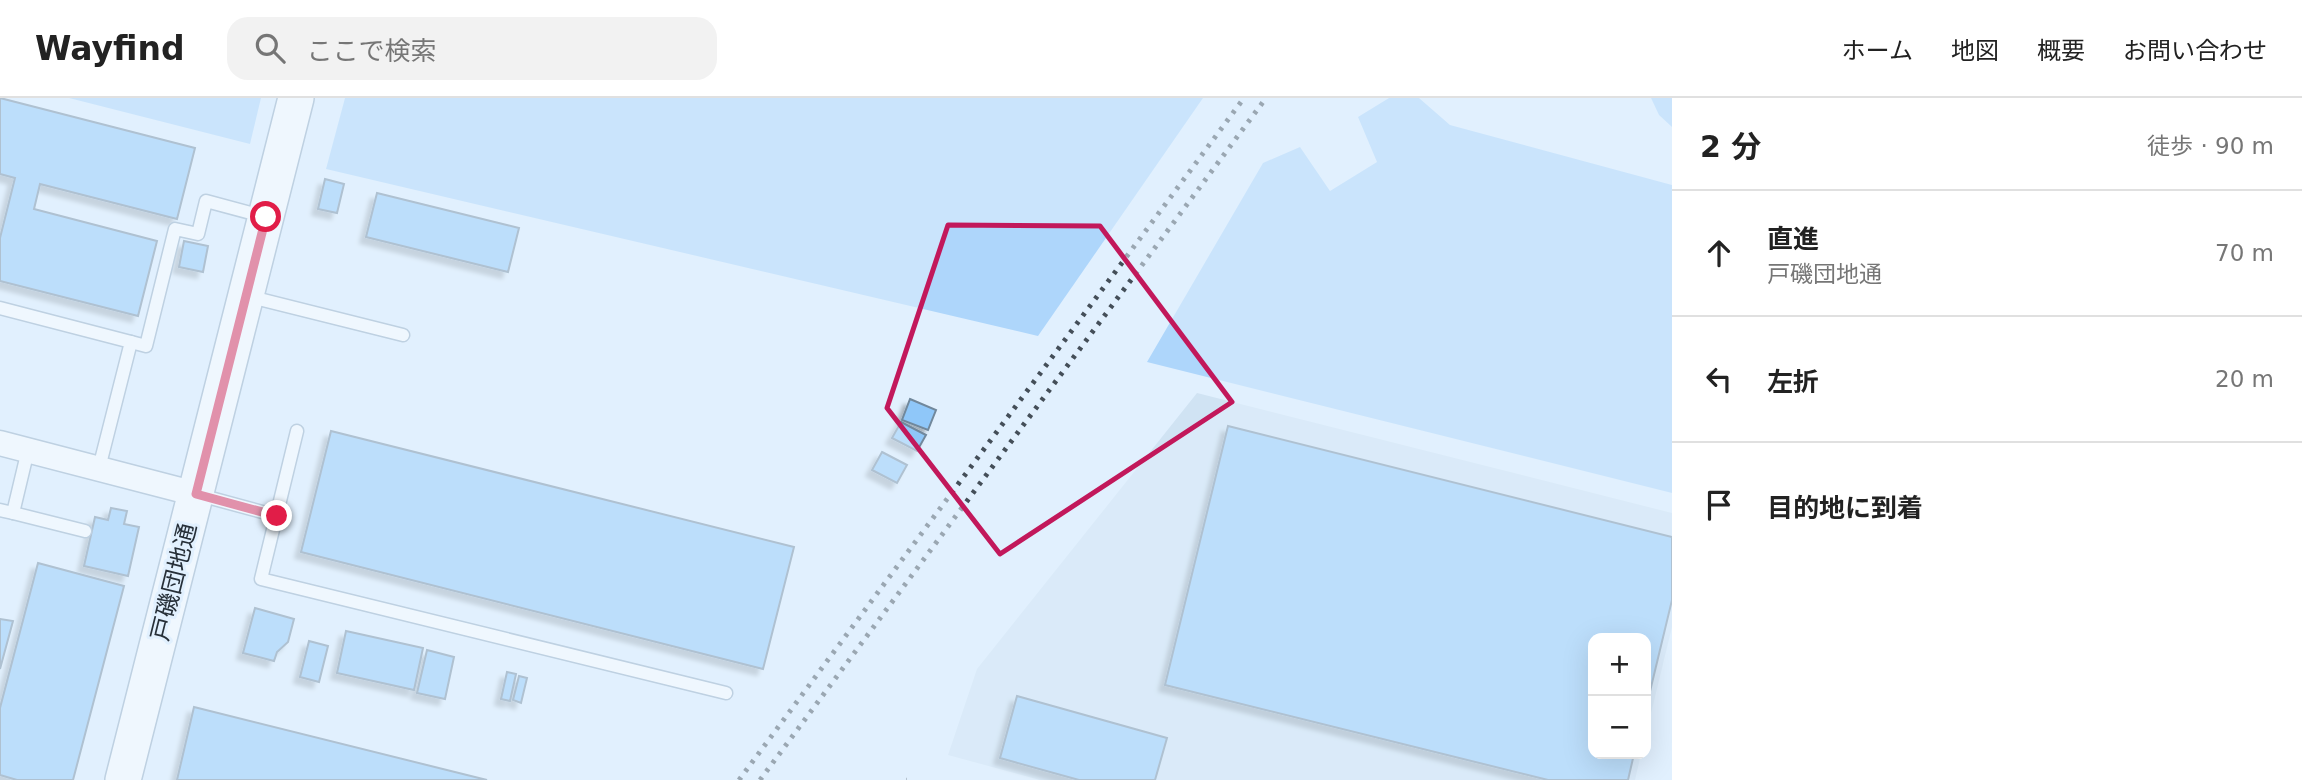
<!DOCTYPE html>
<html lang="ja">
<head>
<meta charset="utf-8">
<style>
  body { margin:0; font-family:"DejaVu Sans","Noto Sans JP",sans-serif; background:#f2f2f2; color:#222 }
  .controls { position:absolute; right:21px; bottom:21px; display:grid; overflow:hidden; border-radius:14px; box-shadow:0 7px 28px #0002 }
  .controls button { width:63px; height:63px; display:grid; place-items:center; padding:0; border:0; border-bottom:2px solid #e0e0e0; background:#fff; color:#222; font:35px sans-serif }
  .stop { position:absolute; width:21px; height:21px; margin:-16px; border:5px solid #e11d48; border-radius:50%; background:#fff }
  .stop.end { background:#e11d48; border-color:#fff; box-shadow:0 2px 7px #0008 }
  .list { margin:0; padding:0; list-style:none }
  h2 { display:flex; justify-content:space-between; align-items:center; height:91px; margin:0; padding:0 28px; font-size:30px }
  h2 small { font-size:23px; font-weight:400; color:#767676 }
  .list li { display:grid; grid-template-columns:46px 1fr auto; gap:21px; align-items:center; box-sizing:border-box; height:126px; padding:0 28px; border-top:2px solid #e0e0e0 }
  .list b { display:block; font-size:26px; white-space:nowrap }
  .list p { margin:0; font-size:23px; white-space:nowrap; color:#767676 }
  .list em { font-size:23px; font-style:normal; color:#767676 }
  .icon { flex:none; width:38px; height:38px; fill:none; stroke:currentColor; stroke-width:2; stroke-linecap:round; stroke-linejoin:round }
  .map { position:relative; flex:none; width:1672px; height:682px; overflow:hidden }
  header { display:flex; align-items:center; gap:42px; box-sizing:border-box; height:98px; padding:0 35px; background:#fff; border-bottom:2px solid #e0e0e0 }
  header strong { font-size:33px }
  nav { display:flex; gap:38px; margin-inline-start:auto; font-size:24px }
  .search { width:490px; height:63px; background:#f2f2f2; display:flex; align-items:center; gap:18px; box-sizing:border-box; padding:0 24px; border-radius:21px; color:#767676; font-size:26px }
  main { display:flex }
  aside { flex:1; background:#fff }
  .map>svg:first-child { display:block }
  .built { fill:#d0e3f3 }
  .green { fill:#aed6fb }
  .building { fill:#8fc7f9; stroke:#71889c; stroke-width:2; filter:url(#shadow) }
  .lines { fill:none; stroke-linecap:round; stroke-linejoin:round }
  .lane-casing { stroke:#93aac0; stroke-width:15 }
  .street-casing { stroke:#93aac0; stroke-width:27 }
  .secondary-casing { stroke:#93aac0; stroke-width:38 }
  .path { stroke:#818d98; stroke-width:4.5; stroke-dasharray:7 3.5; stroke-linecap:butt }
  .lane { stroke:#fff; stroke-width:12 }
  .street { stroke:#fff; stroke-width:24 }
  .secondary { stroke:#fff; stroke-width:35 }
  .rail { stroke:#444e58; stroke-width:5; stroke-dasharray:3.5 7; stroke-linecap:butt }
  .route { stroke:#e11d48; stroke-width:9 }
  .marked { fill:none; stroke:#c2185b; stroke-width:5; stroke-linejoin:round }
  .labels { text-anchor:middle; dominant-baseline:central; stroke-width:6; stroke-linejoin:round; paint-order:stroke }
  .street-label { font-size:24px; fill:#262f38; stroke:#e1f0fe }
</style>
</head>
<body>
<header>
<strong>Wayfind</strong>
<div class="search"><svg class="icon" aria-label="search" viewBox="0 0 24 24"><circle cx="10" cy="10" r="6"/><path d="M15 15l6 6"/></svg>ここで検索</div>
<nav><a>ホーム</a><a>地図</a><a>概要</a><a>お問い合わせ</a></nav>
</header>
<main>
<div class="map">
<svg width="1672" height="682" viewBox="0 0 1672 682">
  <defs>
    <filter id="shadow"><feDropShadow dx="-6" dy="6" stdDeviation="2" flood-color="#0004"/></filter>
  </defs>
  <rect width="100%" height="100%" fill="#e1f0fe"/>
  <polygon class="built" points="1197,295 1672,415 1672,529 1646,636 1646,540 1593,540 1593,656 1641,656 1635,682 1040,682 948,657 977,571"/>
  <g class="green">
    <polygon points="69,0 261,0 250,46"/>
    <polygon points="345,0 1203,0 1038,238 326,71"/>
    <polygon points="1389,0 1419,0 1450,27 1672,87 1672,395 1147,264 1263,65 1300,49 1330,93 1377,64 1358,19"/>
    <polygon points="1651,0 1672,0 1672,29 1659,17"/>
  </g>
  <g class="building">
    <polygon points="0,0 195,50 177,121 40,86 34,111 157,143 138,218 0,183 0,140 15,80 0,76"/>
    <polygon points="325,81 344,86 337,115 318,111"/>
    <polygon points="377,95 519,130 508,174 366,139"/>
    <polygon points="184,143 208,148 203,174 179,169"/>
    <polygon points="910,301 936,312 928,332 902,322"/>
    <polygon points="901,324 926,337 917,353 892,340"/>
    <polygon points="1228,328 1672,439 1672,502 1646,610 1646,540 1593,540 1593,656 1634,656 1628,682 1548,682 1165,587"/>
    <polygon points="331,333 794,449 763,571 301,454"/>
    <polygon points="882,354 907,367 897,385 872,372"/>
    <polygon points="111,410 127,413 124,426 139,429 128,478 84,468 95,419 108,422"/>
    <polygon points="38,465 124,488 73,682 17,682 0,677 0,610"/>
    <polygon points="255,510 294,521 288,544 277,554 274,563 243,555"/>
    <polygon points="0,521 13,523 0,571"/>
    <polygon points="346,533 423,550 414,592 337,575"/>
    <polygon points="309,543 328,548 319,584 300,579"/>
    <polygon points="427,552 454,559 445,601 417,595"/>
    <polygon points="507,574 516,576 510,603 501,601"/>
    <polygon points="519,578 527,580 521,605 513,602"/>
    <polygon points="1017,598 1167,640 1155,682 1079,682 1000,660"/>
    <polygon points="194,609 487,682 177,682"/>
  </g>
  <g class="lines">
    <g class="lane-casing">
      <g id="lane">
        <polyline points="247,198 403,237"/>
        <polyline points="0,210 131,244 99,370"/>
        <polyline points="131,244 146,248 175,131 198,136 206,103 262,118"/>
        <polyline points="297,333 261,481 726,595"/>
        <polyline points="196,396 277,418"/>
        <polyline points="0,412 13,415 28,352"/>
        <polyline points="13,415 85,433"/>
      </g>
    </g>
    <g class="street-casing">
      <polyline id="street" points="0,345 196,396"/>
    </g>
    <g class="secondary-casing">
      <polyline id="secondary" points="123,682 296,0"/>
    </g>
    <polyline class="path" points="906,682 907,682"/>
    <use href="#lane" class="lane"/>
    <use href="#street" class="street"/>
    <use href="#secondary" class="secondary"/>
    <g class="rail">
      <polyline points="739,682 1244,0"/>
      <polyline points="760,682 1266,0"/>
    </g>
  </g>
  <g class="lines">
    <polyline class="route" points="266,119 196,396 277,418"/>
  </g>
  <path d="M0 0H1672V682H0ZM948 127 1100 128 1232 304 1000 456 887 310Z" fill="#e1f0fe" fill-opacity=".55" fill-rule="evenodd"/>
  <path class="marked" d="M948 127 1100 128 1232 304 1000 456 887 310Z"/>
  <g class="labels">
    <g class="street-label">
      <text transform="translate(174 484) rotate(-76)">戸磯団地通</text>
    </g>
  </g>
</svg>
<div class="controls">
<button>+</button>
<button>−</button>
</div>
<div class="stop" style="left:266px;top:119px"></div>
<div class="stop end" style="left:277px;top:418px"></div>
</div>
<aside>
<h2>2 分<small>徒歩 · 90 m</small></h2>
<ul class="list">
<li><svg class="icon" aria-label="ahead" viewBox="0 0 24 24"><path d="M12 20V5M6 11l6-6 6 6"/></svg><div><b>直進</b><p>戸磯団地通</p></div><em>70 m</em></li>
<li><svg class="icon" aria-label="left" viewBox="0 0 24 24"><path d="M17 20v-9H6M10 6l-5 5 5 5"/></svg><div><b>左折</b></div><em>20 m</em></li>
<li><svg class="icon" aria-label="arrive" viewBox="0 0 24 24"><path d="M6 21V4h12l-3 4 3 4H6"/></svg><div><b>目的地に到着</b></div></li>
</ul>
</aside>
</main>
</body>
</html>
